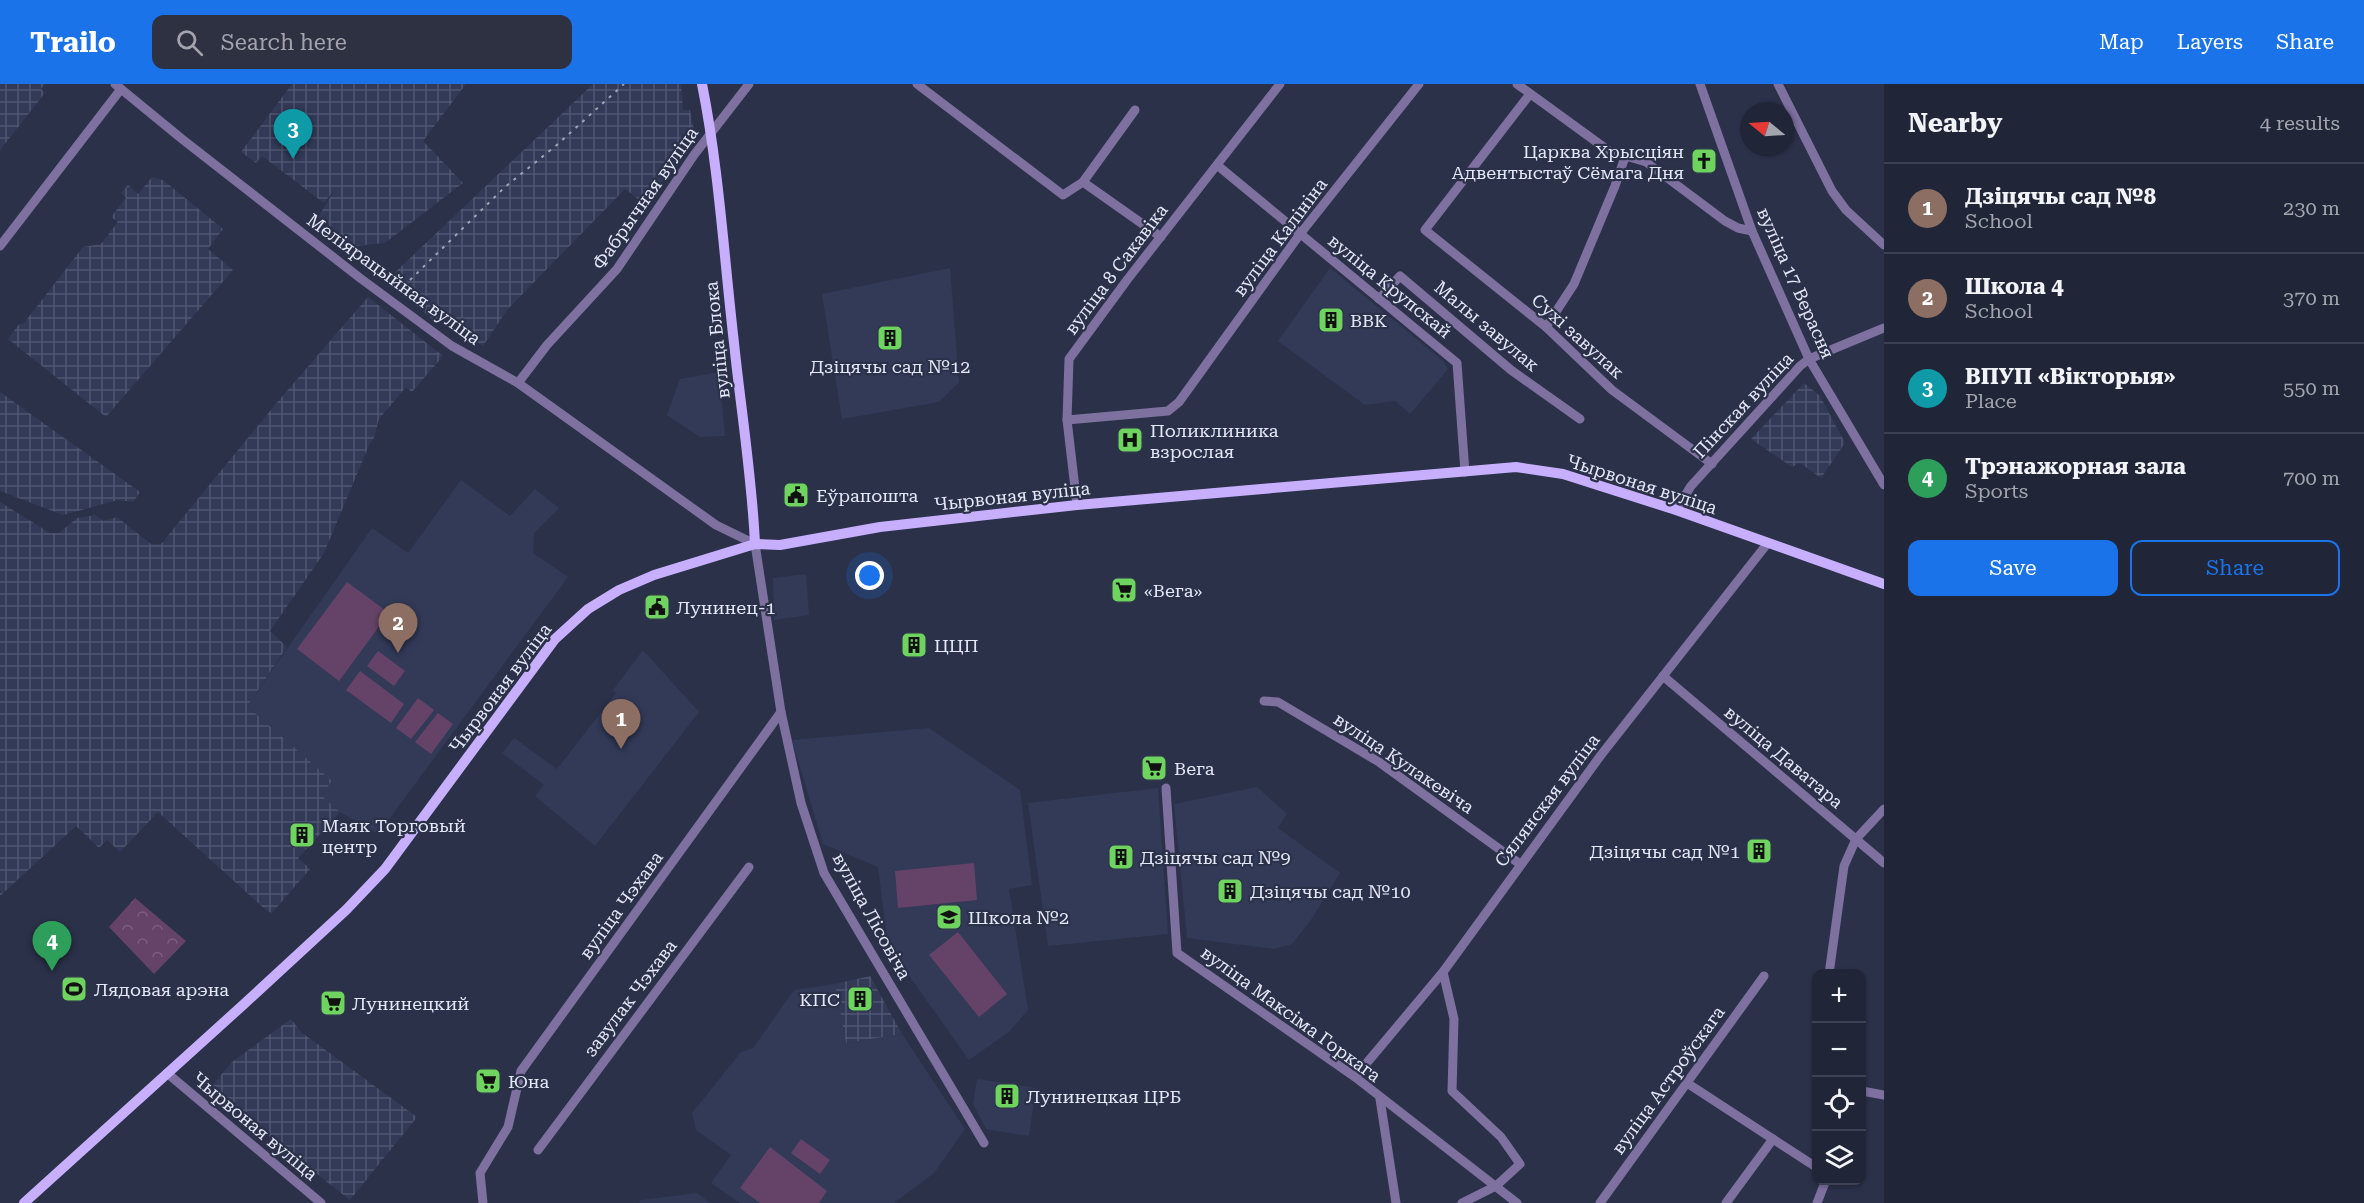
<!DOCTYPE html>
<html lang="en">
<head>
<meta charset="utf-8">
<style>
  body { margin:0; font-family:"Roboto Serif",serif; background:#2d3142; color:#f1f3f6 }
  .controls { position:absolute; right:18px; bottom:18px; display:grid; overflow:hidden; border-radius:12px; box-shadow:0 2px 4px #0004 }
  .controls button { width:54px; height:54px; display:grid; place-items:center; padding:0; border:0; border-bottom:2px solid #3d4252; background:#202537; color:#f1f3f6; font:30px sans-serif }
  .compass { position:absolute; left:1740px; top:18px; width:54px; height:54px; border-radius:50%; background:#202537; box-shadow:0 2px 4px #0004; rotate:288deg }
  .you { position:absolute; left:870px; top:492px; width:21px; height:21px; margin:-15px; border:4px solid #fff; border-radius:50%; background:#1a73e8; box-shadow:0 0 0 9px #1a73e833 }
  .badge { display:grid; place-items:center; width:39px; height:39px; border-radius:50%; background:#1a73e8; color:#fff; font-size:20px; font-weight:700 }
  .pin { position:absolute; translate:-50% -50px; filter:drop-shadow(0 2px 3px #0008) }
  .pin::after { content:''; position:absolute; top:32px; width:21px; height:18px; background:inherit; clip-path:polygon(0 0,100% 0,50% 100%) }
  .list { margin:0; padding:0; list-style:none }
  h2 { display:flex; justify-content:space-between; align-items:center; height:78px; margin:0; padding:0 24px; font-size:26px }
  h2 small { font-size:20px; font-weight:400; color:#a2a5ad }
  .list li { display:grid; grid-template-columns:39px 1fr auto; gap:18px; align-items:center; box-sizing:border-box; height:90px; padding:0 24px; border-top:2px solid #3d4252 }
  .list b { display:block; font-size:22px; white-space:nowrap }
  .list p { margin:0; font-size:20px; white-space:nowrap; color:#a2a5ad }
  .list em { font-size:20px; font-style:normal; color:#a2a5ad }
  .actions { display:flex; gap:12px; padding:18px 24px }
  .actions a { flex:1; padding:14px 0; border:2px solid #1a73e8; border-radius:12px; text-align:center; font-size:21px; color:#1a73e8 }
  .actions .main { background:#1a73e8; color:#fff }
  .icon { flex:none; width:33px; height:33px; fill:none; stroke:currentColor; stroke-width:2; stroke-linecap:round; stroke-linejoin:round }
  .map { position:relative; flex:none; width:1884px; height:1119px; overflow:hidden }
  header { display:flex; align-items:center; gap:36px; box-sizing:border-box; height:84px; padding:0 30px; background:#1a73e8; color:#fff }
  header strong { font-size:28px }
  nav { display:flex; gap:33px; margin-inline-start:auto; font-size:21px }
  .search { width:420px; height:54px; background:#2d3142; display:flex; align-items:center; gap:15px; box-sizing:border-box; padding:0 21px; border-radius:12px; color:#a2a5ad; font-size:22px }
  main { display:flex }
  aside { flex:1; background:#202537 }
  .map>svg:first-child { display:block }
  .built { fill:#323a58 }
  .industrial { fill:url(#industrial-grid) }
  .park { fill:url(#park-crowns) }
  .pitch { fill:#654368 }
  .lines { fill:none; stroke-linecap:round; stroke-linejoin:round }
  .minor { stroke:#7e709f; stroke-width:9 }
  .major { stroke:#c7affe; stroke-width:10 }
  .rail { stroke:#9fa4b6; stroke-width:2; stroke-dasharray:3 6; stroke-linecap:butt }
  .labels { text-anchor:middle; dominant-baseline:central; stroke-width:4.5; stroke-linejoin:round; paint-order:stroke }
  .poi-label { font-size:18px; fill:#e3e8f7; stroke:#2b3149; text-anchor:start }
  .street-label { font-size:18px; fill:#e3e8f7; stroke:#2b3149 }
</style>
</head>
<body>
<header>
<strong>Trailo</strong>
<div class="search"><svg class="icon" aria-label="search" viewBox="0 0 24 24"><circle cx="10" cy="10" r="6"/><path d="M15 15l6 6"/></svg>Search here</div>
<nav><a>Map</a><a>Layers</a><a>Share</a></nav>
</header>
<main>
<div class="map">
<svg width="1884" height="1119" viewBox="0 0 1884 1119">
  <defs>
    <pattern id="industrial-grid" width="8" height="8" patternUnits="userSpaceOnUse" patternTransform="scale(1.5)"><rect width="8" height="8" fill="#323a58"/><path d="M0 4h8M4 0v8" fill="none" stroke="#505671"/></pattern>
    <pattern id="park-crowns" width="20" height="18" patternUnits="userSpaceOnUse" patternTransform="scale(1.5)"><rect width="20" height="18" fill="#654368"/><path d="M2 6a3 3 0 1 1 6 0M12 15a3 3 0 1 1 6 0" fill="none" stroke="#7b5e7e"/></pattern>
  </defs>
  <rect width="100%" height="100%" fill="#2b3149"/>
  <g class="built">
    <polygon points="950,184 959,298 939,318 842,335 822,210"/>
    <polygon points="1330,184 1442,276 1448,285 1410,330 1395,317 1365,321 1278,257"/>
    <polygon points="719,288 725,352 700,353 667,331 680,295"/>
    <polygon points="461,396 510,432 535,405 559,424 534,449 533,469 568,493 378,750 340,728 321,711 331,697 247,622 372,444 408,469"/>
    <polygon points="806,490 809,531 774,536 773,494"/>
    <polygon points="643,566 699,628 595,762 535,712 544,701 502,669 514,654 557,685 616,609 613,606"/>
    <polygon points="929,644 1020,706 1032,801 1009,805 1028,926 1009,948 969,976 888,862 878,783 823,760 792,656"/>
    <polygon points="1257,703 1287,730 1278,744 1340,789 1311,836 1292,860 1274,865 1187,854 1174,720"/>
    <polygon points="1158,704 1168,850 1048,862 1028,719"/>
    <polygon points="835,900 846,959 902,950 965,1045 934,1089 894,1119 740,1119 711,1099 731,1071 696,1046 692,1029 741,968 753,964 794,906"/>
    <polygon points="977,995 1036,1004 1029,1052 986,1045 973,1020"/>
    <polygon points="697,1109 710,1119 639,1119 641,1116"/>
  </g>
  <g class="industrial">
    <polygon points="0,0 45,0 41,5 45,9 0,66"/>
    <polygon points="292,0 466,0 423,57 463,99 385,159 355,162 318,133 336,104 324,119 262,72 256,79 241,68"/>
    <polygon points="593,0 681,0 683,26 690,26 695,51 646,121 625,105 507,226 483,262 467,252 450,246 443,238 437,239 386,197"/>
    <polygon points="152,93 163,96 223,145 208,165 233,186 106,333 8,255 19,240 24,239 83,163 101,160 118,138 111,133 126,114 121,109 128,101 138,110"/>
    <polygon points="368,213 443,272 412,308 406,303 379,335 374,354 370,359 324,469 270,547 287,563 247,622 332,697 321,711 340,728 298,774 310,785 272,829 267,827 158,728 120,768 107,756 99,764 76,742 0,812 0,418 50,449 59,449 77,434 96,431 103,437 117,433 151,460 161,460 274,322"/>
    <polygon points="1804,299 1820,312 1845,359 1821,394 1800,379 1792,383 1751,355"/>
    <polygon points="0,308 140,408 133,418 118,416 63,431 0,407"/>
    <polygon points="870,892 902,950 846,959 835,900"/>
    <polygon points="291,935 301,948 417,1033 350,1116 209,1005 232,978"/>
  </g>
  <polygon class="park" points="135,814 186,857 154,890 109,843"/>
  <g class="pitch">
    <polygon points="347,498 389,529 339,597 297,565"/>
    <polygon points="378,567 405,587 394,602 367,582"/>
    <polygon points="360,587 404,620 391,639 346,606"/>
    <polygon points="418,614 434,626 411,655 396,644"/>
    <polygon points="438,629 453,640 431,670 415,658"/>
    <polygon points="974,779 977,816 898,824 895,787"/>
    <polygon points="958,848 1007,910 979,933 929,871"/>
    <polygon points="801,1055 830,1076 820,1090 791,1069"/>
    <polygon points="770,1063 827,1107 819,1119 760,1119 740,1104"/>
  </g>
  <g class="lines">
    <g class="minor">
      <polyline points="115,0 182,55 360,194 452,262 518,299 716,441 755,460 781,628 801,719 824,789 984,1059"/>
      <polyline points="917,0 1063,111 1083,98 1161,153"/>
      <polyline points="1517,0 1609,67 1646,78 1725,137 1738,144 1752,147"/>
      <polyline points="1700,0 1752,147 1809,275 1884,401"/>
      <polyline points="1778,0 1832,107 1846,126 1884,161"/>
      <polyline points="1530,10 1425,146 1546,243 1612,306 1712,380"/>
      <polyline points="1217,81 1457,279 1465,388"/>
      <polyline points="1083,98 1135,26"/>
      <polyline points="0,162 121,5"/>
      <polyline points="1379,215 1400,192 1511,286 1580,335"/>
      <polyline points="1546,243 1574,200 1615,102 1625,73"/>
      <polyline points="518,299 547,261 617,185 694,71 749,0"/>
      <polyline points="1067,336 1168,327 1179,318 1300,150 1419,0"/>
      <polyline points="1077,421 1067,336 1069,275 1127,196 1280,0"/>
      <polyline points="1676,426 1691,402 1800,282 1809,275 1884,244"/>
      <polyline points="1663,592 1884,779"/>
      <polyline points="1264,617 1278,618 1379,678 1520,780"/>
      <polyline points="1166,704 1177,869 1355,993 1517,1119"/>
      <polyline points="1443,888 1454,935 1452,1007 1501,1053 1520,1080 1496,1102 1462,1119"/>
      <polyline points="1829,890 1844,782 1856,755 1884,725"/>
      <polyline points="167,989 321,1119"/>
      <polyline points="1355,993 1443,888 1601,671 1767,460"/>
      <polyline points="1687,999 1816,1083"/>
      <polyline points="1862,1007 1884,1011"/>
      <polyline points="1380,1015 1396,1119"/>
      <polyline points="538,1066 749,783"/>
      <polyline points="483,1119 480,1089 508,1043 521,987 781,628"/>
      <polyline points="1600,1119 1764,892"/>
      <polyline points="1726,1119 1773,1055"/>
      <polyline points="1817,1119 1826,1096"/>
    </g>
    <g class="major">
      <path d="M702 0C719 85 724 173 734 259 741 326 752 393 755 460"/>
      <polyline points="24,1119 243,921 346,826 385,785 555,555 588,525 619,506 654,491 755,460 780,461 880,443 1077,421 1516,383 1563,390 1676,426 1884,500"/>
    </g>
    <polyline class="rail" points="410,196 505,103 558,60 624,0"/>
  </g>
  <defs>
    <g id="church-square" transform="scale(1.35)"><rect x="-9" y="-9" width="18" height="18" rx="4" fill="#6fd360" stroke="#2b3149"/><path d="M-1.2-6h2.4v3.5h3.3v2.4h-3.3V6h-2.4V-.1h-3.3v-2.4h3.3Z" fill="#111"/></g>
    <g id="building-square" transform="scale(1.35)"><rect x="-9" y="-9" width="18" height="18" rx="4" fill="#6fd360" stroke="#2b3149"/><path d="M-4-6H4V6H1V3H-1V6H-4ZM-2.5-4.3h1.7v1.8h-1.7ZM.8-4.3h1.7v1.8H.8ZM-2.5-1h1.7V.8h-1.7ZM.8-1h1.7V.8H.8Z" fill="#111"/></g>
    <g id="hospital-square" transform="scale(1.35)"><rect x="-9" y="-9" width="18" height="18" rx="4" fill="#6fd360" stroke="#2b3149"/><path d="M-5-5h3v3.5h4V-5h3V5h-3V1.5h-4V5h-3Z" fill="#111"/></g>
    <g id="civic-square" transform="scale(1.35)"><rect x="-9" y="-9" width="18" height="18" rx="4" fill="#6fd360" stroke="#2b3149"/><path d="M-.6-6.5H3V-4.5H.6V-3L4-1V1h2V6H-6V1h2V-1L-.6-3ZM-1.2 2.5V6h2.4V2.5Z" fill="#111"/></g>
    <g id="supermarket-square" transform="scale(1.35)"><rect x="-9" y="-9" width="18" height="18" rx="4" fill="#6fd360" stroke="#2b3149"/><path d="M-6-5.5h2.5l.6 2H6L4.5 2H-2.5L-4.4-4H-6ZM-1.5 3.2a1.3 1.3 0 1 0 .1 0ZM3 3.2a1.3 1.3 0 1 0 .1 0Z" fill="#111"/></g>
    <g id="school-square" transform="scale(1.35)"><rect x="-9" y="-9" width="18" height="18" rx="4" fill="#6fd360" stroke="#2b3149"/><path d="M0-5L7-2L0 1L-7-2ZM-4 1L0 2.5L4 1V4Q0 6-4 4Z" fill="#111"/></g>
    <g id="stadium-square" transform="scale(1.35)"><rect x="-9" y="-9" width="18" height="18" rx="4" fill="#6fd360" stroke="#2b3149"/><path d="M0-5a6.5 5 0 1 0 0 10a6.5 5 0 1 0 0-10ZM-3.5-1.8h7v3.6h-7Z" fill="#111"/></g>
  </defs>
  <g fill-rule="evenodd">
    <use href="#church-square" x="1704" y="77"/>
    <use href="#building-square" x="1331" y="236"/>
    <use href="#building-square" x="890" y="254"/>
    <use href="#hospital-square" x="1130" y="356"/>
    <use href="#civic-square" x="796" y="411"/>
    <use href="#supermarket-square" x="1124" y="506"/>
    <use href="#civic-square" x="657" y="523"/>
    <use href="#building-square" x="914" y="561"/>
    <use href="#supermarket-square" x="1154" y="684"/>
    <use href="#building-square" x="302" y="751"/>
    <use href="#building-square" x="1759" y="767"/>
    <use href="#building-square" x="1121" y="773"/>
    <use href="#building-square" x="1230" y="807"/>
    <use href="#school-square" x="949" y="833"/>
    <use href="#stadium-square" x="74" y="905"/>
    <use href="#building-square" x="860" y="915"/>
    <use href="#supermarket-square" x="333" y="919"/>
    <use href="#supermarket-square" x="488" y="997"/>
    <use href="#building-square" x="1007" y="1012"/>
  </g>
  <g class="labels">
    <g class="poi-label">
      <text x="1684" y="67" text-anchor="end">Царква Хрысціян<tspan x="1684" dy="21">Адвентыстаў Сёмага Дня</tspan></text>
      <text x="1350" y="236">ВВК</text>
      <text x="890" y="282" text-anchor="middle">Дзіцячы сад №12</text>
      <text x="1150" y="346">Поликлиника<tspan x="1150" dy="21">взрослая</tspan></text>
      <text x="816" y="411">Еўрапошта</text>
      <text x="1144" y="506">«Вега»</text>
      <text x="676" y="523">Лунинец-1</text>
      <text x="934" y="561">ЦЦП</text>
      <text x="1174" y="684">Вега</text>
      <text x="322" y="741">Маяк Торговый<tspan x="322" dy="21">центр</tspan></text>
      <text x="1740" y="767" text-anchor="end">Дзіцячы сад №1</text>
      <text x="1140" y="773">Дзіцячы сад №9</text>
      <text x="1250" y="807">Дзіцячы сад №10</text>
      <text x="968" y="833">Школа №2</text>
      <text x="94" y="905">Лядовая арэна</text>
      <text x="840" y="915" text-anchor="end">КПС</text>
      <text x="352" y="919">Лунинецкий</text>
      <text x="508" y="997">Юна</text>
      <text x="1026" y="1012">Лунинецкая ЦРБ</text>
    </g>
    <g class="street-label">
      <text transform="translate(645 114) rotate(-55)">Фабрычная вуліца</text>
      <text transform="translate(1280 153) rotate(-53)">вуліца Калініна</text>
      <text transform="translate(1116 185) rotate(-53)">вуліца 8 Сакавіка</text>
      <text transform="translate(394 195) rotate(36)">Меліярацыйная вуліца</text>
      <text transform="translate(1796 199) rotate(66)">вуліца 17 Верасня</text>
      <text transform="translate(1390 202) rotate(39)">вуліца Крупскай</text>
      <text transform="translate(1487 242) rotate(40)">Малы завулак</text>
      <text transform="translate(1578 252) rotate(42)">Сухі завулак</text>
      <text transform="translate(717 256) rotate(-96)">вуліца Блока</text>
      <text transform="translate(1743 321) rotate(-47)">Пінская вуліца</text>
      <text transform="translate(1642 400) rotate(18)">Чырвоная вуліца</text>
      <text transform="translate(1012 412) rotate(-6)">Чырвоная вуліца</text>
      <text transform="translate(500 604) rotate(-53)">Чырвоная вуліца</text>
      <text transform="translate(1784 673) rotate(40)">вуліца Даватара</text>
      <text transform="translate(1404 679) rotate(34)">вуліца Кулакевіча</text>
      <text transform="translate(1547 716) rotate(-53)">Сялянская вуліца</text>
      <text transform="translate(621 821) rotate(-54)">вуліца Чэхава</text>
      <text transform="translate(872 832) rotate(61)">вуліца Лісовіча</text>
      <text transform="translate(630 914) rotate(-53)">завулак Чэхава</text>
      <text transform="translate(1291 930) rotate(36)">вуліца Максіма Горкага</text>
      <text transform="translate(1668 996) rotate(-54)">вуліца Астроўскага</text>
      <text transform="translate(255 1042) rotate(40)">Чырвоная вуліца</text>
    </g>
  </g>
</svg>
<div class="controls">
<button>+</button>
<button>−</button>
<button><svg class="icon" aria-label="locate" viewBox="0 0 24 24"><circle cx="12" cy="12" r="6"/><path d="M12 2v4M12 18v4M2 12h4M18 12h4"/></svg></button>
<button><svg class="icon" aria-label="layers" viewBox="0 0 24 24"><path d="M12 4l9 5-9 5-9-5zM3 14l9 5 9-5"/></svg></button>
</div>
<svg class="compass" viewBox="-18 -18 36 36"><path d="M0-13l5 13h-10z" fill="#e53935"/><path d="M0 13l5-13h-10z" fill="#a2a5ad"/></svg>
<div class="you"></div>
<div class="pin badge" style="left:621px;top:665px;background:#8d6e63">1</div>
<div class="pin badge" style="left:398px;top:569px;background:#8d6e63">2</div>
<div class="pin badge" style="left:293px;top:75px;background:#0f9aa8">3</div>
<div class="pin badge" style="left:52px;top:887px;background:#2e9e5b">4</div>
</div>
<aside>
<h2>Nearby<small>4 results</small></h2>
<ul class="list">
<li><span class="badge" style="background:#8d6e63">1</span><div><b>Дзіцячы сад №8</b><p>School</p></div><em>230 m</em></li>
<li><span class="badge" style="background:#8d6e63">2</span><div><b>Школа 4</b><p>School</p></div><em>370 m</em></li>
<li><span class="badge" style="background:#0f9aa8">3</span><div><b>ВПУП «Вікторыя»</b><p>Place</p></div><em>550 m</em></li>
<li><span class="badge" style="background:#2e9e5b">4</span><div><b>Трэнажорная зала</b><p>Sports</p></div><em>700 m</em></li>
</ul>
<div class="actions"><a class="main">Save</a><a>Share</a></div>
</aside>
</main>
</body>
</html>
